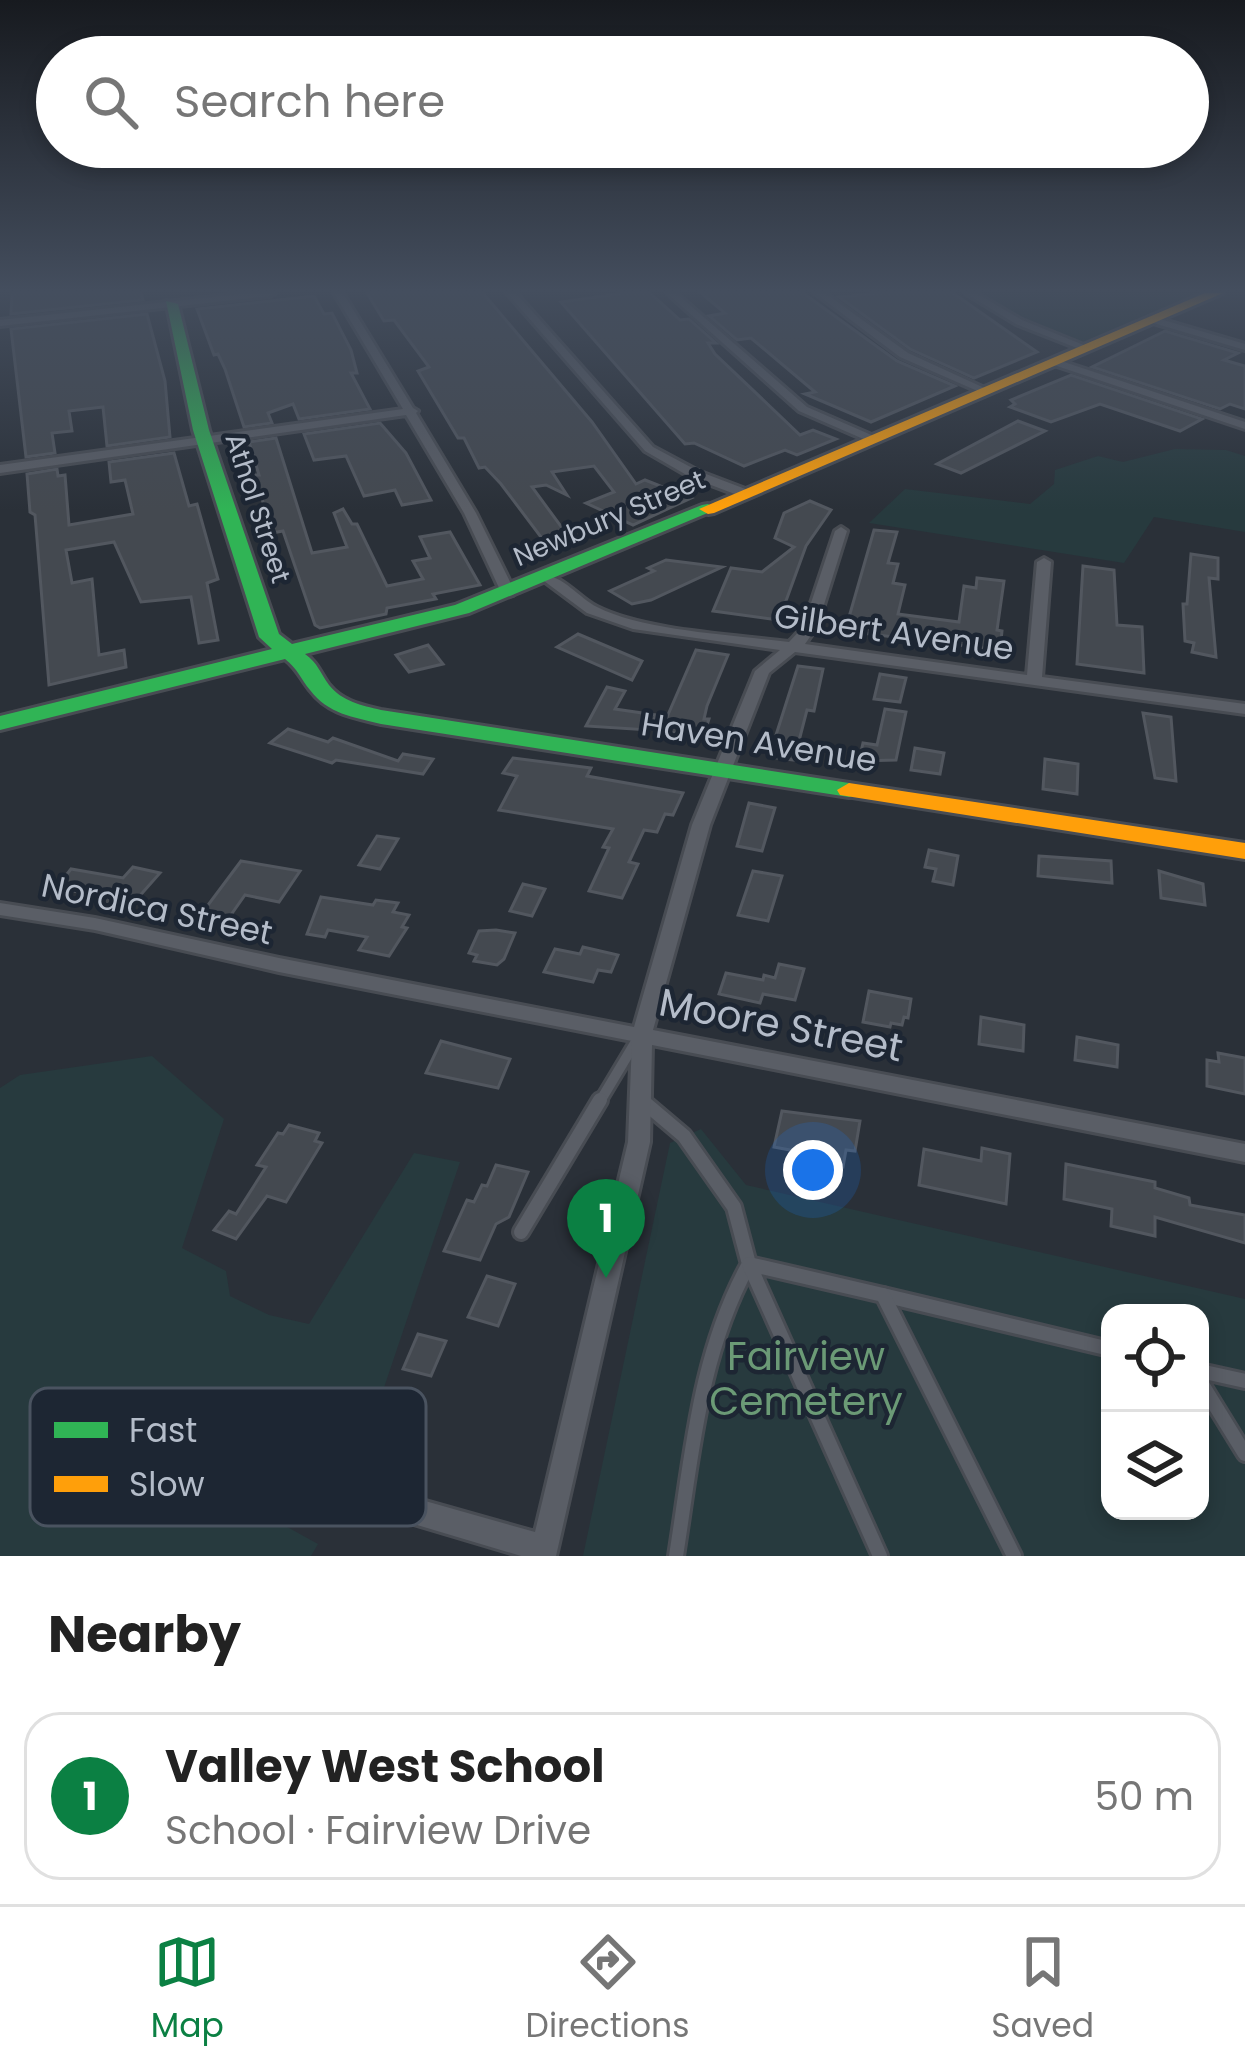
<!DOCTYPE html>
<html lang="en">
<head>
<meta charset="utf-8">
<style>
  body { margin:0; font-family:Poppins,sans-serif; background:#f6f6f6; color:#222 }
  .controls { position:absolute; right:36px; bottom:36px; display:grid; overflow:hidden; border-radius:24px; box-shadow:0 6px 18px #0003 }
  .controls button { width:108px; height:108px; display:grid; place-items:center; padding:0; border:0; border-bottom:3px solid #e0e0e0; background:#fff; color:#222; font:60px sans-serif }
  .you { position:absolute; left:813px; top:1170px; width:42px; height:42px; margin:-30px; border:9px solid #fff; border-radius:50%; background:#1a73e8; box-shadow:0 0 0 18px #1a73e833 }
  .badge { display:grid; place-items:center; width:78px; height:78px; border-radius:50%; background:#0b8043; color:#fff; font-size:39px; font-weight:700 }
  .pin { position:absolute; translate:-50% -99px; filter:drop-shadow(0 3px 6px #0008) }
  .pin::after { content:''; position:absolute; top:63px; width:42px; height:36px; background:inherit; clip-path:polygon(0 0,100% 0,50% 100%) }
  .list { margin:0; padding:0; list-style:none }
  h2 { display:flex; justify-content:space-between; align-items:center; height:156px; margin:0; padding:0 48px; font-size:51px }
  h2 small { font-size:39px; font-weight:400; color:#767676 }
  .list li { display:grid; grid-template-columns:78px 1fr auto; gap:36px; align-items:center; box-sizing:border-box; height:168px; margin:0 24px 24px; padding:0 24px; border:3px solid #e0e0e0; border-radius:36px }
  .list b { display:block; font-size:45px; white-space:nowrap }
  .list p { margin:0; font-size:39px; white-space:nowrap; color:#767676 }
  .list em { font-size:39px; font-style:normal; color:#767676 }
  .icon { flex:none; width:66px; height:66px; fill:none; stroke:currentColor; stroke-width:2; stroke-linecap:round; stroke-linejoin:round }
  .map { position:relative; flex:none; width:1245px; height:1556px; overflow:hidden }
  .search { position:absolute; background:#fff; box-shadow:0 6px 18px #0003; left:36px; right:36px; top:36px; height:132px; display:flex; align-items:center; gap:30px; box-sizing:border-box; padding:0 42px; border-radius:66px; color:#767676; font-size:45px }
  .sheet { height:348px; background:#fff }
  nav { display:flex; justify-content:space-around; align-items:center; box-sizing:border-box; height:168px; border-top:3px solid #e0e0e0; background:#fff; font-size:33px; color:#767676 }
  nav a { display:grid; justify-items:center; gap:6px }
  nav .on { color:#0b8043 }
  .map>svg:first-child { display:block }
  .green { fill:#273a3e; fill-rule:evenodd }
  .building { fill:#444950; stroke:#52575f; stroke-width:3 }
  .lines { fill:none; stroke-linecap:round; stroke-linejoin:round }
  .lane-far1-casing { stroke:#484c53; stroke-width:16 }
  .lane-casing { stroke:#484c53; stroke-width:20 }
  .street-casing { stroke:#484c53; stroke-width:6 }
  .fast-casing { stroke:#484c53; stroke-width:6 }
  .slow-casing { stroke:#484c53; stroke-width:6 }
  .lane-far1 { stroke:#5a5e66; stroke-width:10 }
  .lane { stroke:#5a5e66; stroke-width:14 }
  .street { fill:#5a5e66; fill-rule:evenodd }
  .fast { fill:#30b455; fill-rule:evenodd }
  .slow { fill:#ff9f0a; fill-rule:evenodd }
  .labels { text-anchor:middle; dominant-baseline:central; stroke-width:9; stroke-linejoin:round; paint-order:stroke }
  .far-street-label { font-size:27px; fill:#b4bcc9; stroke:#1d2633 }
  .street-label { font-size:33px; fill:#b4bcc9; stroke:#1d2633 }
  .near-street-label { font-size:39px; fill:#b4bcc9; stroke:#1d2633 }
  .near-park-label { font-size:39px; fill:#6b9a76; stroke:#1d2633 }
  .key { fill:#1d2633; stroke:#4a5360; stroke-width:3 }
  .key-label { font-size:33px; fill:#b4bcc9 }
</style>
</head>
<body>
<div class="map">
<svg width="1245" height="1556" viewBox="0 0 1245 1556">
  <rect width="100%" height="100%" fill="#2a3038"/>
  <g class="green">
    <polygon points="969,293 1202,293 1079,344 1041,332"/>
    <polygon points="1175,449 1226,450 1245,456 1245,532 1154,517 1124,563 869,523 905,489 1030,504 1054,484 1055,470 1098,456 1123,462"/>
    <polygon points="152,1056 224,1119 182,1248 226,1271 230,1296 269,1315 309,1324 414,1153 460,1162 364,1447 311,1438 262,1513 318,1544 311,1556 0,1556 0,1088 20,1075"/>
    <path d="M701 1129 746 1185 1245 1299V1556H583L670 1143ZM1110 1313H1200V1511H1110Z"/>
  </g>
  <g class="building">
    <polygon points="12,293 141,293 143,300 11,314"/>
    <polygon points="367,293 483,293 592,422 636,484 645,480 691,498 633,525 586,503 614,492 594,466 552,472 567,495 546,485 532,487 574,544 550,549 501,484 485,467 479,468 464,438 458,438 418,371 429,367 394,320 384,321"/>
    <polygon points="624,293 650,293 680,320 689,319 716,343 708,343 715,354 800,435 813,430 836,439 797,455 785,450 744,466 694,443 685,444 561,302"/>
    <polygon points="701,293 803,293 897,361 955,386 871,422 805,394 815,392 751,338 737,340 709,316 725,313"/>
    <polygon points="879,293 953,293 1037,352 974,378 910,349 839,297"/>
    <polygon points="314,296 324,314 332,313 351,350 357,373 351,373 370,409 299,419 293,404 268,413 272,423 244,427 225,369 218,354 214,355 197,309"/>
    <polygon points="147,314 165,381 170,437 107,446 103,407 69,411 72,431 52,433 55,453 26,457 11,329"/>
    <polygon points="1165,331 1238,353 1224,360 1245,366 1245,409 1230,404 1220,409 1092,367"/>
    <polygon points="1071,375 1202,419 1180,431 1100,404 1051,422 1010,407 1015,404 1011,400"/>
    <polygon points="1018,421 1045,431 961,473 937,464"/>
    <polygon points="380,423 406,453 431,500 402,505 395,490 364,496 346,456 314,460 304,434"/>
    <polygon points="276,438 312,553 347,547 334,513 343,509 352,524 357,524 387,586 423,579 413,561 430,558 420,537 450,532 480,585 433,594 436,599 387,608 386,614 320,628 315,625 283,531 272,533 255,475 259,475 249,442"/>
    <polygon points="174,453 189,506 197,504 218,579 207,583 218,640 199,643 191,597 141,602 114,542 66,550 72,583 92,579 99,655 124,650 126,667 49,685 35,515 30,512 27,474 57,469 58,476 65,475 69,525 133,514 125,480 111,482 109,462"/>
    <polygon points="810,501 831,510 806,546 779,620 713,611 731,568 762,572 794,547 775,538 784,513"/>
    <polygon points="874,530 897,532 888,563 898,564 893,583 905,585 898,614 959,622 964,586 976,588 977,578 1004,581 997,630 1002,631 1000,650 845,631"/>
    <polygon points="1191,554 1218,558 1218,579 1209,578 1216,657 1192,652 1194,643 1185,641 1183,604 1187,604"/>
    <polygon points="666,560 722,567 651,600 632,604 610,591 654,571 648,568"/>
    <polygon points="1083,566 1114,570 1117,625 1142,627 1144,673 1077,664"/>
    <polygon points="578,634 642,661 632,680 557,647"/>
    <polygon points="428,645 443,664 409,672 396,655"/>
    <polygon points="696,650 728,655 707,706 704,719 709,719 703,737 661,731"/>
    <polygon points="798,666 823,669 814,711 807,710 794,760 769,757"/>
    <polygon points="880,674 906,678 900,702 874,699"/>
    <polygon points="607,687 625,691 615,709 656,715 649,730 586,726"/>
    <polygon points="885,709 906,712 896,760 859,761 863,743 877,745"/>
    <polygon points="1143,713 1171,717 1176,781 1155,778"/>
    <polygon points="288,729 328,742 333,738 398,761 403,754 433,759 423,774 336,760 332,763 270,743"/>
    <polygon points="915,748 944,753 940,774 911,770"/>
    <polygon points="513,758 591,768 587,776 683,793 673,815 665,814 657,832 644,830 629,862 638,864 622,898 589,891 609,848 603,847 613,829 499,810 517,776 503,773"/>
    <polygon points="1045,759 1078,764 1077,794 1043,789"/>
    <polygon points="749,803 775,808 762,851 737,846"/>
    <polygon points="377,836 398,839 380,869 359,865"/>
    <polygon points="929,850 958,856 953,885 933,881 936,869 925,867"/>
    <polygon points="1039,856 1111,861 1112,883 1038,876"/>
    <polygon points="241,861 300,871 279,902 245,895 228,919 202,913"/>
    <polygon points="133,867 160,873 128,909 100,903 106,897 56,888 71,869 123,878"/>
    <polygon points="753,871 782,876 768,921 738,915"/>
    <polygon points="1159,871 1203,884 1205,905 1161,898"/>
    <polygon points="523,884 545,889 532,916 510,911"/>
    <polygon points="321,897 373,905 376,900 398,903 393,912 409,915 402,927 407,928 389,956 359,950 367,937 328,930 325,937 307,934"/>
    <polygon points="496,930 515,933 504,959 497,965 474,961 477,955 469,953 479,931"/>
    <polygon points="583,947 618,955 611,972 598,970 593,982 544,972 555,949 580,954"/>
    <polygon points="779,964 804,969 795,1000 763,994 760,1003 719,994 726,973 763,980 764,975 775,978"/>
    <polygon points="869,991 911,999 908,1018 904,1017 902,1025 891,1023 890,1027 863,1022"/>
    <polygon points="981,1017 1024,1025 1023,1051 979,1044"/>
    <polygon points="1077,1037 1118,1045 1117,1067 1075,1060"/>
    <polygon points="441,1041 510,1059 498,1088 426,1073"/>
    <polygon points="1218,1053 1245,1058 1245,1094 1207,1086 1207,1060 1219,1062"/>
    <polygon points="782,1111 860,1121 855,1151 846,1150 843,1167 820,1163 822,1156 774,1147"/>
    <polygon points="289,1125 319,1133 315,1141 322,1143 286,1202 267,1196 236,1239 214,1230 229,1211 236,1214 266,1167 257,1165 278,1133 283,1134"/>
    <polygon points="982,1148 1010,1154 1006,1204 919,1185 924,1149 981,1161"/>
    <polygon points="1066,1164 1155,1182 1155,1188 1189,1198 1190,1205 1245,1215 1245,1243 1155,1217 1155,1236 1111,1226 1112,1209 1064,1199"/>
    <polygon points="496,1165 528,1172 509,1217 496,1224 480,1260 444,1251 467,1200 474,1202 482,1185 487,1186"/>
    <polygon points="487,1276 515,1284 498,1326 468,1317"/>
    <polygon points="418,1334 446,1341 431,1376 403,1369"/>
  </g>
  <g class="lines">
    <g class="lane-far1-casing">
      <polyline id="lane-far1" points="599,1103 635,1043"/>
    </g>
    <g class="lane-casing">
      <g id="lane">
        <path d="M645 1103 684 1136 734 1207 749 1264C699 1354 692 1456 676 1556"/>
        <polyline points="521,1232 600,1100"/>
        <polyline points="883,1295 1110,1349"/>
        <polyline points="1200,1371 1245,1381"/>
        <polyline points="1200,1381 1245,1454"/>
        <polyline points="880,1556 749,1264 883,1295 1014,1556"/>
      </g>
    </g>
    <g class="street-casing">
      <g id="street">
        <polygon points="249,293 275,293 270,296 0,326 0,320"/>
        <polygon points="334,293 343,293 413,408 418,411 416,413 476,513 515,592 513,595 508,596 501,592 464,513 406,415 0,473 0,465 403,409"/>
        <polygon points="507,293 516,293 653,447 698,471 748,490 748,496 740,496 690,477 645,451"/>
        <polygon points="667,293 676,293 807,407 876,437 876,441 868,441 799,411"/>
        <polygon points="815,293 825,293 908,353 991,391 982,393 900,357"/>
        <polygon points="965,293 976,293 1022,320 1091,348 1082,350 1016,324"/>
        <polygon points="1153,317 1245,344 1245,350 1150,322 1148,320"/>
        <polygon points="1055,359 1245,422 1245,429 1051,364 1051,360"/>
        <path d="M841 527 847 531 817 627 805 644 1027 675 1037 562 1044 558 1051 562 1042 677 1245 704V714L795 652 769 673 710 825 653 1030 1245 1144V1162L652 1045 650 1142 556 1556H521L310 1493 306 1484 310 1475 319 1471 535 1532 628 1142 632 1041 279 972 95 930 0 915V903L95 918 279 958 634 1027 692 825 755 671 780 650 633 629 587 613 540 578 542 575C563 575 579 598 597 607 644 631 735 635 789 642L803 627 835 531Z"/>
      </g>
    </g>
    <g class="fast-casing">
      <path id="fast" d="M166 301 178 304 209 430 279 634 292 644 455 605 702 505 708 504 717 509 469 613 305 654C318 663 320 673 329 685 343 702 361 705 381 710L849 783 861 790 858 795 849 797 381 724C353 717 328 714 310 690 300 678 298 669 285 659L0 730V716L272 649 259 637 193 430Z"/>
    </g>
    <g class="slow-casing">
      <g id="slow">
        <polygon points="1205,293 1223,293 714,513 708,514 699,509"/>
        <polygon points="849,783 1245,843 1245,859 840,795 837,790"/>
      </g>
    </g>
    <use href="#lane-far1" class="lane-far1"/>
    <use href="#lane" class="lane"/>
    <use href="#street" class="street"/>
    <use href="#fast" class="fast"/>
    <use href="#slow" class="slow"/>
  </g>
  <linearGradient id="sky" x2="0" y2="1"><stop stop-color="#171a1f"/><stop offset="0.57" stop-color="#444e5e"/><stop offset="1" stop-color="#444e5e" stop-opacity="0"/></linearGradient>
  <rect width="1245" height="510" fill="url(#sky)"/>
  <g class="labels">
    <g class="far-street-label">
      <text transform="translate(258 508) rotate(72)">Athol Street</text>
      <text transform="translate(609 518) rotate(-23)">Newbury Street</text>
    </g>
    <g class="street-label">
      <text transform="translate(894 632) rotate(8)">Gilbert Avenue</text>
      <text transform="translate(759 742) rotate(9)">Haven Avenue</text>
      <text transform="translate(157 909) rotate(12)">Nordica Street</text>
    </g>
    <g class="near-street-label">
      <text transform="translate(781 1025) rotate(11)">Moore Street</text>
    </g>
    <g class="near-park-label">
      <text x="806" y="1356">Fairview<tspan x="806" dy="45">Cemetery</tspan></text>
    </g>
  </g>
  <rect x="30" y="1388" width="396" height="138" rx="18" class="key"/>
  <rect x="54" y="1422" width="54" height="16" fill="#30b455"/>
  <rect x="54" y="1476" width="54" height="16" fill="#ff9f0a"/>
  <g class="key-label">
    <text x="129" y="1442">Fast</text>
    <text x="129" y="1496">Slow</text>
  </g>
</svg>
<div class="controls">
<button><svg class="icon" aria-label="locate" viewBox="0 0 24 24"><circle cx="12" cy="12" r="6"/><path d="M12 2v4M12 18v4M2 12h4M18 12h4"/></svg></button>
<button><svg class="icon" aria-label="layers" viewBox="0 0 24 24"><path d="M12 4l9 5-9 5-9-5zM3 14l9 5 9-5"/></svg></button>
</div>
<div class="you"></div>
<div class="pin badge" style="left:606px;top:1278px">1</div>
<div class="search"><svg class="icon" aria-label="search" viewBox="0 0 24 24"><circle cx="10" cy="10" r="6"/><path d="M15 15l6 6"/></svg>Search here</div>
</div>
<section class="sheet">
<h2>Nearby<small></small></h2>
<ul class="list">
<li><span class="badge">1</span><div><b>Valley West School</b><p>School · Fairview Drive</p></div><em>50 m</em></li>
</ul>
</section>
<nav>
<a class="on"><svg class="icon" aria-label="map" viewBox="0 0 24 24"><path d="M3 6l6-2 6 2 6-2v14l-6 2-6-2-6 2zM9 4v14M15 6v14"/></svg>Map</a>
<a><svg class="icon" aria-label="directions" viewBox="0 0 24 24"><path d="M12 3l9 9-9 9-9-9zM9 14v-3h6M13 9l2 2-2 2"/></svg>Directions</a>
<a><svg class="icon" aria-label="saved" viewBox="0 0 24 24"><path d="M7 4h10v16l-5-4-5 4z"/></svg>Saved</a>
</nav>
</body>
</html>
